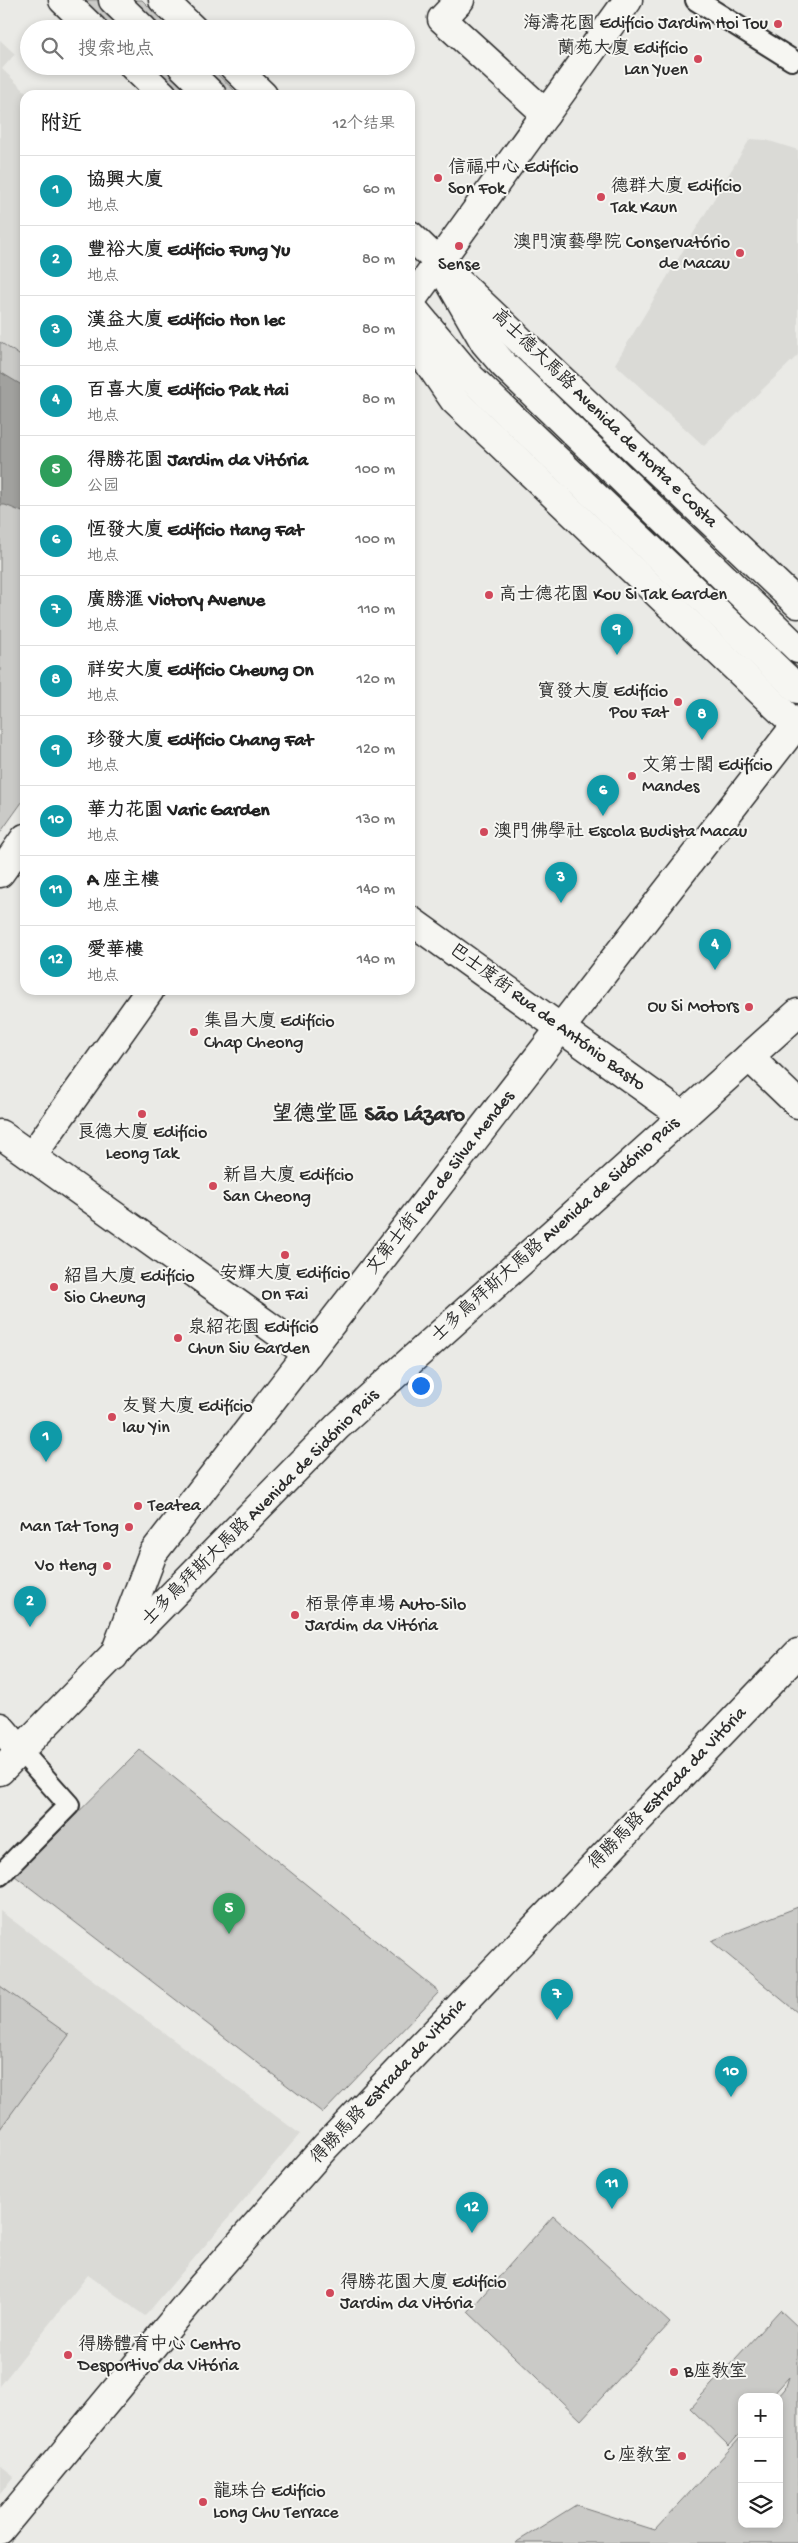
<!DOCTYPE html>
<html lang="zh">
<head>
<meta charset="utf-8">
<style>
  body { margin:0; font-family:"Gochi Hand","LXGW WenKai TC",sans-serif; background:#f6f6f6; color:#222 }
  .controls { position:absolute; right:15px; bottom:15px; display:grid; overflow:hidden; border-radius:10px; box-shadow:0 2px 8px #0003 }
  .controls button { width:45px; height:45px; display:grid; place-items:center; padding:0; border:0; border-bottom:1px solid #e0e0e0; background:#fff; color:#222; font:25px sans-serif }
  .you { position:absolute; left:420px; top:1385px; width:18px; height:18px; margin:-12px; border:4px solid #fff; border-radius:50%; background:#1a73e8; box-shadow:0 0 0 8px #1a73e833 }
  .badge { display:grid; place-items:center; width:32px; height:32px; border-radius:50%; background:#d1495b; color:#fff; font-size:16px; font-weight:700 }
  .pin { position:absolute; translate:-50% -41px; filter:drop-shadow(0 1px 2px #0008) }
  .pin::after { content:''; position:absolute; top:26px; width:18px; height:15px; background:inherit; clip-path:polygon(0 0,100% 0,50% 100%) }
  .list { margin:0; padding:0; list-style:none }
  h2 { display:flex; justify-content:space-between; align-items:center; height:65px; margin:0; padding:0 20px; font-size:21px }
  h2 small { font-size:16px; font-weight:400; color:#767676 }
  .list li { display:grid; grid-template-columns:32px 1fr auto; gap:15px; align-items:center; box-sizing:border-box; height:70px; padding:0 20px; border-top:1px solid #e0e0e0 }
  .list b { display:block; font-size:19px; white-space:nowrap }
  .list p { margin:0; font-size:16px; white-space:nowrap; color:#767676 }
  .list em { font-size:16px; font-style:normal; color:#767676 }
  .icon { flex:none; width:28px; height:28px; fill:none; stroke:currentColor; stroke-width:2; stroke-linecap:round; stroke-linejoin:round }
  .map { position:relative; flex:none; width:798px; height:2543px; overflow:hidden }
  .search { position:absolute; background:#fff; box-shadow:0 2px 8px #0003; left:20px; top:20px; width:395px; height:55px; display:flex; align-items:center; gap:12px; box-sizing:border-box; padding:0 18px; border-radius:28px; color:#767676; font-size:19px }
  .panel { position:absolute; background:#fff; box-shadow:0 2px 8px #0003; left:20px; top:90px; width:395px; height:905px; border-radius:15px }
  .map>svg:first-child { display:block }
  .built { fill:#dadad6 }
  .green { fill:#cacac7; stroke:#7a7a79 }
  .water { fill:#a1a19e; stroke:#727270 }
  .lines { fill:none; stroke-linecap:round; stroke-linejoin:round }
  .service-casing { stroke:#2b2b2b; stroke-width:24 }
  .pedestrian-casing { stroke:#2b2b2b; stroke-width:31 }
  .minor-casing { stroke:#2b2b2b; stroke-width:31 }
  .tertiary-casing { stroke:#2b2b2b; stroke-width:31 }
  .secondary-casing { stroke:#2b2b2b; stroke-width:31 }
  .primary-casing { stroke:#2b2b2b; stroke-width:31 }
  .service { stroke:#f6f6f2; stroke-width:20 }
  .pedestrian { stroke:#f6f6f2; stroke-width:28 }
  .minor { stroke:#f6f6f2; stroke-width:28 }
  .tertiary { stroke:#f6f6f2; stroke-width:28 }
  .secondary { stroke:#f6f6f2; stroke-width:28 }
  .primary { stroke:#f6f6f2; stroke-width:28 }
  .poi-dot { fill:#d1495b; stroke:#f6f6f2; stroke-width:2 }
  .labels { text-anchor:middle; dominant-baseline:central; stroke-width:4; stroke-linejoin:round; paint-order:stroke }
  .poi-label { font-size:18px; fill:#2b2b2b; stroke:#f6f6f2; text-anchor:start }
  .street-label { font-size:18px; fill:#2b2b2b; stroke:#f6f6f2 }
  .district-label { font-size:22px; font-weight:bold; fill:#2b2b2b; stroke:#f6f6f2 }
</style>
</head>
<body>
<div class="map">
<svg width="798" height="2543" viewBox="0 0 798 2543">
  <rect width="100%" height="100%" fill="#eaeae6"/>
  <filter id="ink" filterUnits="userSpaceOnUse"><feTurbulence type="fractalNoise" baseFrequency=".02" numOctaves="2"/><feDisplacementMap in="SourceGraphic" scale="10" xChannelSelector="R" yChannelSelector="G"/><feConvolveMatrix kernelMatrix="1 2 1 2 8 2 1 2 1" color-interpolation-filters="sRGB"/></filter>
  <g filter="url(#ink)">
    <g class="built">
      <polygon points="0,40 15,54 2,69 29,95 25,95 25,359 0,342"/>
      <polygon points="750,139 766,140 798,150 798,355 704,446 615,364"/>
      <polygon points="0,1911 300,2134 145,2316 88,2275 0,2386"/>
      <polygon points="0,2465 14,2476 0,2493"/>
    </g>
    <g class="green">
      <polygon points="81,0 142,0 171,29 111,29"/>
      <polygon points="150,66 209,66 239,95 180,95"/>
      <polygon points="0,342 25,359 25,798 0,833"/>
      <polygon points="140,1750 439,1992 323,2113 15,1876"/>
      <polygon points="798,1907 798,2013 711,1941"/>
      <polygon points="0,1986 69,2035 0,2129"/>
      <polygon points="553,2216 670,2323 581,2420 468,2312"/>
      <polygon points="780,2310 798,2327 798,2543 515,2543 576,2505 655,2530 742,2436 742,2524 779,2524 778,2397 785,2389 789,2377 771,2397 742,2397 742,2431 729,2446 690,2408"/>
    </g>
    <polygon class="water" points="0,372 25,387 25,513 5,505 0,505"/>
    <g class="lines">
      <g class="service-casing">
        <g id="service">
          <polyline points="696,0 792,60"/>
          <polyline points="0,1875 69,1805 20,1750"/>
        </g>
      </g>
      <g class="pedestrian-casing">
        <polyline id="pedestrian" points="460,0 442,19 546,114"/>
      </g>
      <g class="minor-casing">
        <g id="minor">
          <polyline points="410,920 683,1116"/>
          <polyline points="749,1057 798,1104"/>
          <polyline points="0,1134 308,1354"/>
          <polyline points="32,1156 150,990"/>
          <polyline points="114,1656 153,1553 796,725"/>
          <polyline points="0,2530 203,2285 326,2146 798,1653"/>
        </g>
      </g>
      <g class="tertiary-casing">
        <polyline id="tertiary" points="0,1727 20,1750"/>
      </g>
      <g class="secondary-casing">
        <g id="secondary">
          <polyline points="63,0 93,29"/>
          <polyline points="133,66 163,95"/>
          <polyline points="445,269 798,604"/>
          <polyline points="410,302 628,0"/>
          <polyline points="410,336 454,400 798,727"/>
          <polyline points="0,873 25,838"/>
          <polyline points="0,1771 338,1426 798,1013"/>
        </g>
      </g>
      <g class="primary-casing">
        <g id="primary">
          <polyline points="113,0 143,29"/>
          <polyline points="163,0 193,29"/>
          <polyline points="182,66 212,95"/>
          <polyline points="233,66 263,95"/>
          <polyline points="410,235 439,263 485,343 503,364 798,649"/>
          <polyline points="410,305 471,378 798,689"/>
        </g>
      </g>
      <use href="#service" class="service"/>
      <use href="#pedestrian" class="pedestrian"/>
      <use href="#minor" class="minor"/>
      <use href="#tertiary" class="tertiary"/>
      <use href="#secondary" class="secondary"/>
      <use href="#primary" class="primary"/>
    </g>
  </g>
  <g class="poi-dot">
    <circle cx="778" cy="24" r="5"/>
    <circle cx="698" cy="59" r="5"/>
    <circle cx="438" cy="178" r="5"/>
    <circle cx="601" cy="197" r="5"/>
    <circle cx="459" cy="246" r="5"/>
    <circle cx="740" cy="253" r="5"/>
    <circle cx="489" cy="595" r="5"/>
    <circle cx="678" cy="702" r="5"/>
    <circle cx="632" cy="776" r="5"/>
    <circle cx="484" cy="832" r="5"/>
    <circle cx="749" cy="1007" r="5"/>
    <circle cx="194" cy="1032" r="5"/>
    <circle cx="142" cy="1114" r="5"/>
    <circle cx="213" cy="1186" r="5"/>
    <circle cx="285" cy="1255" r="5"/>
    <circle cx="54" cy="1287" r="5"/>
    <circle cx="178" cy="1338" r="5"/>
    <circle cx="112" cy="1417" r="5"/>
    <circle cx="138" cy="1506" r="5"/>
    <circle cx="129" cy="1527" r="5"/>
    <circle cx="107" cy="1566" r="5"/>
    <circle cx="295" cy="1615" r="5"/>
    <circle cx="330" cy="2293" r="5"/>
    <circle cx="68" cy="2355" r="5"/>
    <circle cx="674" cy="2372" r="5"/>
    <circle cx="682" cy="2456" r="5"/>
    <circle cx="203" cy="2502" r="5"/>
  </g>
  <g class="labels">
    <g class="poi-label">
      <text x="768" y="24" text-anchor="end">海濤花園 Edifício Jardim Hoi Tou</text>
      <text x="688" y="49" text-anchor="end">蘭苑大廈 Edifício<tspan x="688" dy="21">Lan Yuen</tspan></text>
      <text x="448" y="168">信福中心 Edifício<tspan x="448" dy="21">Son Fok</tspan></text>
      <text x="611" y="187">德群大廈 Edifício<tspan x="611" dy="21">Tak Kaun</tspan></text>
      <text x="730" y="243" text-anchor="end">澳門演藝學院 Conservatório<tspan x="730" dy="21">de Macau</tspan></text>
      <text x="459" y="265" text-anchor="middle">Sense</text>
      <text x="499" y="595">高士德花園 Kou Si Tak Garden</text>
      <text x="668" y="692" text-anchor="end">寶發大廈 Edifício<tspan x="668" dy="21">Pou Fat</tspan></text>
      <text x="642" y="766">文第士閣 Edifício<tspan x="642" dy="21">Mandes</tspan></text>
      <text x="494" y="832">澳門佛學社 Escola Budista Macau</text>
      <text x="739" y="1007" text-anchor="end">Ou Si Motors</text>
      <text x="204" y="1022">集昌大廈 Edifício<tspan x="204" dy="21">Chap Cheong</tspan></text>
      <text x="142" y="1133" text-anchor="middle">良德大廈 Edifício<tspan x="142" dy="21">Leong Tak</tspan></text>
      <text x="223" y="1176">新昌大廈 Edifício<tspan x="223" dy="21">San Cheong</tspan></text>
      <text x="285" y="1274" text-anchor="middle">安輝大廈 Edifício<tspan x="285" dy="21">On Fai</tspan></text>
      <text x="64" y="1277">紹昌大廈 Edifício<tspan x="64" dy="21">Sio Cheung</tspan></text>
      <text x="188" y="1328">泉紹花園 Edifício<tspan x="188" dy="21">Chun Siu Garden</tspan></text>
      <text x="122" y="1407">友賢大廈 Edifício<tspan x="122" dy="21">Iau Yin</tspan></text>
      <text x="148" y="1506">Teatea</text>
      <text x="119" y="1527" text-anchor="end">Man Tat Tong</text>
      <text x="97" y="1566" text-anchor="end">Vo Heng</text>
      <text x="305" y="1605">栢景停車場 Auto-Silo<tspan x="305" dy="21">Jardim da Vitória</tspan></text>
      <text x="340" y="2283">得勝花園大廈 Edifício<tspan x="340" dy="21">Jardim da Vitória</tspan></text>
      <text x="78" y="2345">得勝體育中心 Centro<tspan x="78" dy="21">Desportivo da Vitória</tspan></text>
      <text x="684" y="2372">B座教室</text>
      <text x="672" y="2456" text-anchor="end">C 座教室</text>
      <text x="213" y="2492">龍珠台 Edifício<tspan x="213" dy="21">Long Chu Terrace</tspan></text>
    </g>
    <g class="street-label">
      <text transform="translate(604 419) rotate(44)">高士德大馬路 Avenida de Horta e Costa</text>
      <text transform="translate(547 1018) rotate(36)">巴士度街 Rua de António Basto</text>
      <text transform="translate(441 1183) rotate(-52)">文第士街 Rua de Silva Mendes</text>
      <text transform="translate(556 1230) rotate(-42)">士多鳥拜斯大馬路 Avenida de Sidónio Pais</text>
      <text transform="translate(261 1508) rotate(-45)">士多鳥拜斯大馬路 Avenida de Sidónio Pais</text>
      <text transform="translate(668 1789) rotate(-46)">得勝馬路 Estrada da Vitória</text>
      <text transform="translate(389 2082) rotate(-47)">得勝馬路 Estrada da Vitória</text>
    </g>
    <g class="district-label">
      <text x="368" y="1116">望德堂區 São Lázaro</text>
    </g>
  </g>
</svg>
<div class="controls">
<button>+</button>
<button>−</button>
<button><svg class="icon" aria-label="layers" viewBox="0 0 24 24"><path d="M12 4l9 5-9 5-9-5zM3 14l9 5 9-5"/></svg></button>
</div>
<div class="you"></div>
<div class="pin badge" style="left:46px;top:1462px;background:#0f9aa8">1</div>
<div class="pin badge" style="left:30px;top:1627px;background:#0f9aa8">2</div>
<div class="pin badge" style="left:561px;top:903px;background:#0f9aa8">3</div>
<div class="pin badge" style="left:715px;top:970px;background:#0f9aa8">4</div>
<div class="pin badge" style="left:229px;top:1934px;background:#2e9e5b">5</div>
<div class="pin badge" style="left:603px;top:816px;background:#0f9aa8">6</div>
<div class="pin badge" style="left:557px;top:2020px;background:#0f9aa8">7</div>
<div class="pin badge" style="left:702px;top:740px;background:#0f9aa8">8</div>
<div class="pin badge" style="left:617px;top:655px;background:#0f9aa8">9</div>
<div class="pin badge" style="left:731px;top:2097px;background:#0f9aa8">10</div>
<div class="pin badge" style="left:612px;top:2209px;background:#0f9aa8">11</div>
<div class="pin badge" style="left:472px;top:2233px;background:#0f9aa8">12</div>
<div class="search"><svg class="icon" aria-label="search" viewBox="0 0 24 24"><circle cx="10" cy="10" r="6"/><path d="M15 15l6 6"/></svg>搜索地点</div>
<section class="panel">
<h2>附近<small>12个结果</small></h2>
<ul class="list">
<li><span class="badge" style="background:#0f9aa8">1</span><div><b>協興大廈</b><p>地点</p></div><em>60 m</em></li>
<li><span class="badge" style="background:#0f9aa8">2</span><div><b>豐裕大廈 Edifício Fung Yu</b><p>地点</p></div><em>80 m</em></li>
<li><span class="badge" style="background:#0f9aa8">3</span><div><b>漢益大廈 Edifício Hon Iec</b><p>地点</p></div><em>80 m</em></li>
<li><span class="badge" style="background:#0f9aa8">4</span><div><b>百喜大廈 Edifício Pak Hai</b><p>地点</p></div><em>80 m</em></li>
<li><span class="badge" style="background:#2e9e5b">5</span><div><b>得勝花園 Jardim da Vitória</b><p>公园</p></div><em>100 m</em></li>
<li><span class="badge" style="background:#0f9aa8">6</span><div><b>恆發大廈 Edifício Hang Fat</b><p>地点</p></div><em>100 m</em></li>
<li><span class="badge" style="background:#0f9aa8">7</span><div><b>廣勝滙 Victory Avenue</b><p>地点</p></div><em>110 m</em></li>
<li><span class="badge" style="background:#0f9aa8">8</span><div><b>祥安大廈 Edifício Cheung On</b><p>地点</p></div><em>120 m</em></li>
<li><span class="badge" style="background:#0f9aa8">9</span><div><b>珍發大廈 Edifício Chang Fat</b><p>地点</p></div><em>120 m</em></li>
<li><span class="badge" style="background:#0f9aa8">10</span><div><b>華力花園 Varic Garden</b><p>地点</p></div><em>130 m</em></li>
<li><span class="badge" style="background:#0f9aa8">11</span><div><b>A 座主樓</b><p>地点</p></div><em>140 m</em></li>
<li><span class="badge" style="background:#0f9aa8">12</span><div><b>愛華樓</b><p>地点</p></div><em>140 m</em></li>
</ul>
</section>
</div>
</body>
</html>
